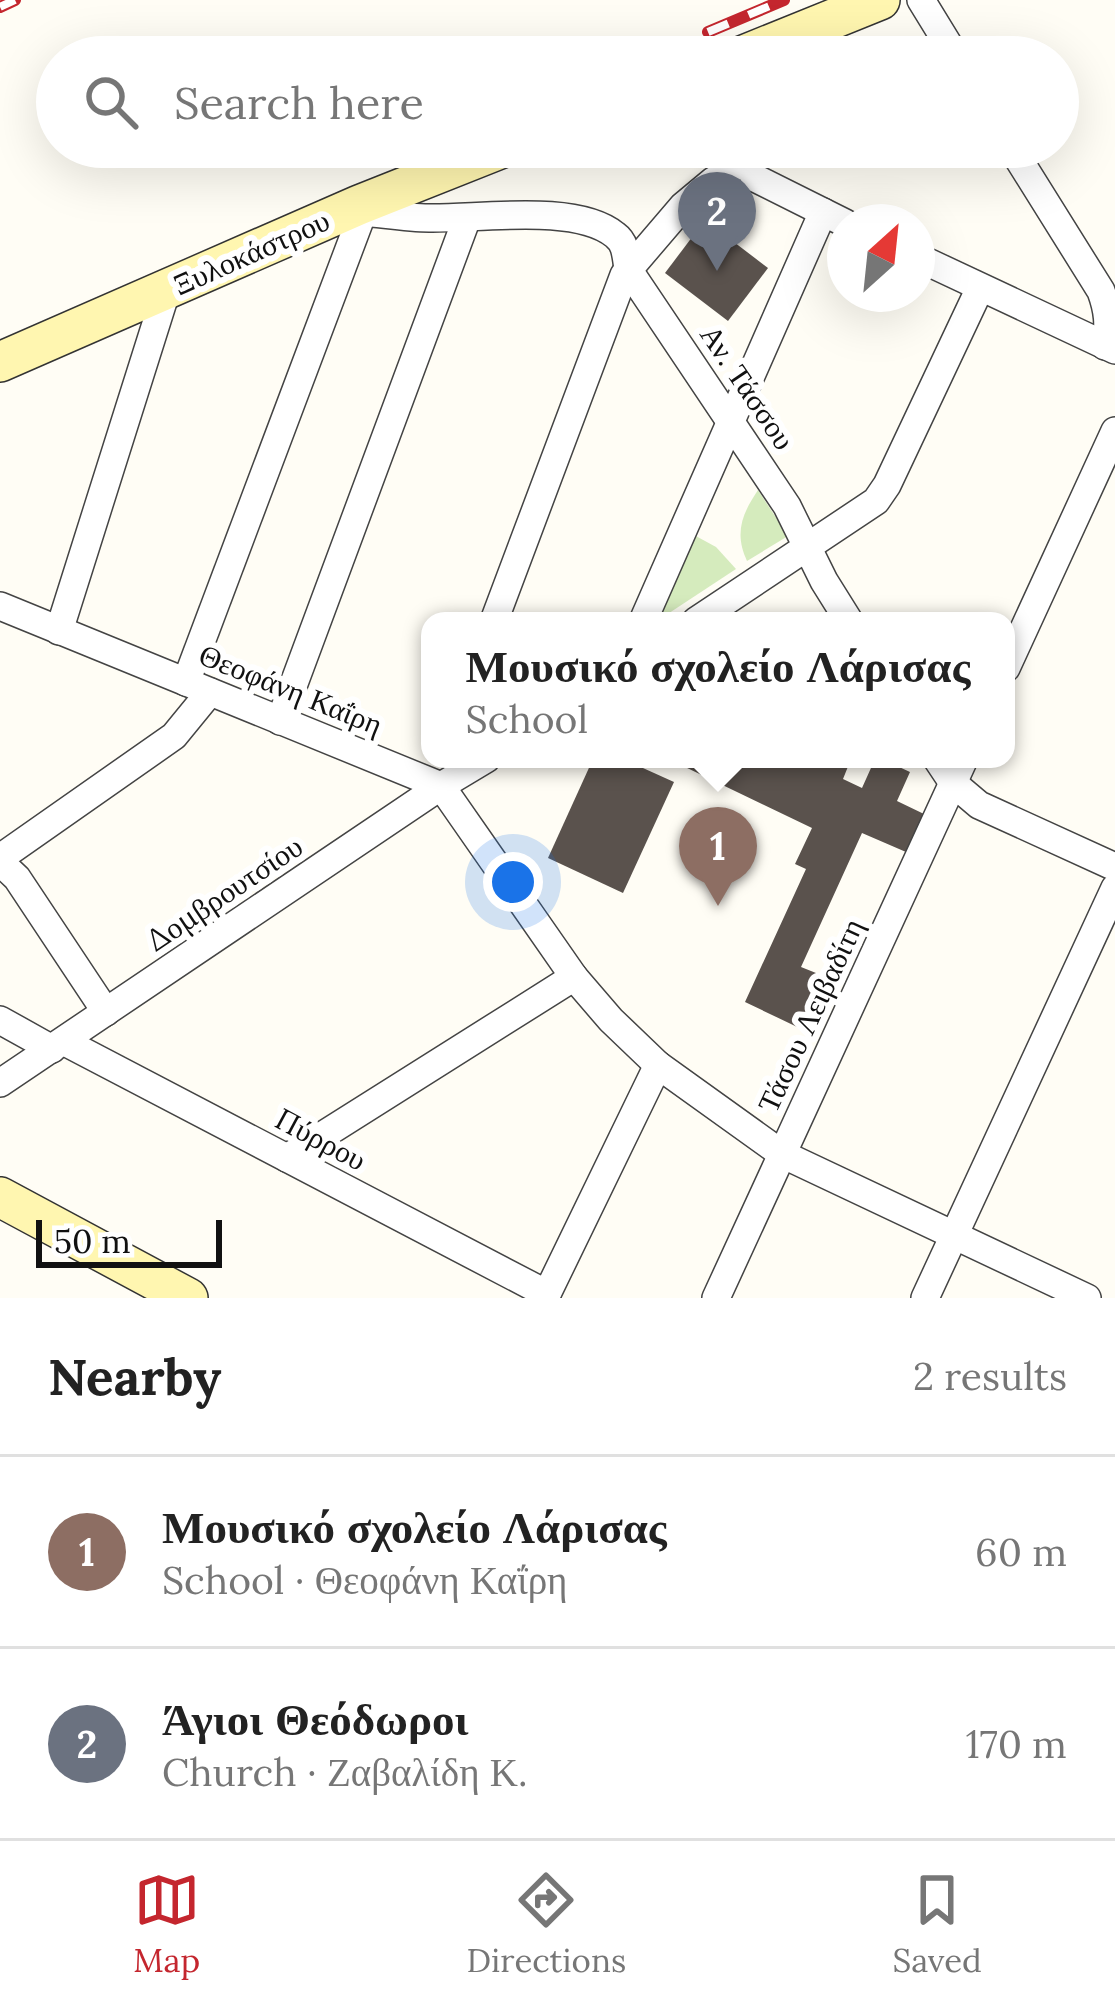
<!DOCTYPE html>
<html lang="en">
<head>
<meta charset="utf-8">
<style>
  body { margin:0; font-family:Lora,serif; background:#f6f6f6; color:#222 }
  .compass { position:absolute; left:827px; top:204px; width:108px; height:108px; border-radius:50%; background:#fff; box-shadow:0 12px 48px #0002; rotate:27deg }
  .scale { position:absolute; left:36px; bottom:30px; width:186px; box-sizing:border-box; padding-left:12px; border:6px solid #111; border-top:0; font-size:33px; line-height:42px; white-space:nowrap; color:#111; -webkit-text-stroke:9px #fff; paint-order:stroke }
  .you { position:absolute; left:513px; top:882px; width:42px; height:42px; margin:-30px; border:9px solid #fff; border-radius:50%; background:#1a73e8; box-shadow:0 0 0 18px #1a73e833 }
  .badge { display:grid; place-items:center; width:78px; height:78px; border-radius:50%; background:#c4262e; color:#fff; font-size:39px; font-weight:700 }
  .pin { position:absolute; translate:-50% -99px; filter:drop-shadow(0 3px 6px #0008) }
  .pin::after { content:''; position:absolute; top:63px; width:42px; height:36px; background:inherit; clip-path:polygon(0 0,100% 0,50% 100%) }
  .popup { position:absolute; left:421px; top:612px; width:594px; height:156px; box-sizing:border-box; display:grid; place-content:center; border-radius:24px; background:#fff; filter:drop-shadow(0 3px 9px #0005); font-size:39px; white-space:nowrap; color:#767676 }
  .popup b { font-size:45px; color:#222 }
  .popup::after { content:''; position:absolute; left:50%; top:100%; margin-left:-24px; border:24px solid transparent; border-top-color:#fff }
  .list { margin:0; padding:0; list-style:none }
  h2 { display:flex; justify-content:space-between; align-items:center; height:156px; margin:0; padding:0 48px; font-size:51px }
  h2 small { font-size:39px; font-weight:400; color:#767676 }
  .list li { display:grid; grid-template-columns:78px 1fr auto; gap:36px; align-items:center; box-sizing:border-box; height:192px; padding:0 48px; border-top:3px solid #e0e0e0 }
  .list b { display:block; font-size:45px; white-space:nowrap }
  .list p { margin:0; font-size:39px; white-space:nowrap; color:#767676 }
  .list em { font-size:39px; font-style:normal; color:#767676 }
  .icon { flex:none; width:66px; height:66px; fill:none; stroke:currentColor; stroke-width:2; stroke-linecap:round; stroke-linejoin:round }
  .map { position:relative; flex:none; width:1115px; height:1298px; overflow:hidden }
  .search { position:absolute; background:#fff; box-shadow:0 12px 48px #0002; left:36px; right:36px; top:36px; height:132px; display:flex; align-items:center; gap:30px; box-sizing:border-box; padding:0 42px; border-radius:66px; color:#767676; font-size:45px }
  .sheet { height:540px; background:#fff }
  nav { display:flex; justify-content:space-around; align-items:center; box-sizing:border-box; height:168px; border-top:3px solid #e0e0e0; background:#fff; font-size:33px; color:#767676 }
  nav a { display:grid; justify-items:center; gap:6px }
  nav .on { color:#c4262e }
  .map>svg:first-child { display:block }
  .green { fill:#d5ebbd }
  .building { fill:#5a524d }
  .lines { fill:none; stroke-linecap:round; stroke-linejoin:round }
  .street-casing { stroke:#444; stroke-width:30 }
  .secondary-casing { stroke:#333; stroke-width:42 }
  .street { stroke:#fff; stroke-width:27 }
  .secondary { stroke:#fff6b0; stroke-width:39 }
  .rail-casing { stroke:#c4262e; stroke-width:12 }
  .rail { stroke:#fff; stroke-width:8; stroke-dasharray:22; stroke-linecap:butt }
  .labels { text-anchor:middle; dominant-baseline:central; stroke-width:12; stroke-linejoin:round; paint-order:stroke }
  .street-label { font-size:30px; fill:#111; stroke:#fff }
</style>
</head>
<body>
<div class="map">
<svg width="1115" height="1298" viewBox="0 0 1115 1298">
  <rect width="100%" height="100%" fill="#fffdf5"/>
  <g class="green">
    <path d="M758 490 788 536 747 561C734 533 742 514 758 490Z"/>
    <polygon points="694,535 716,547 736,569 657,621"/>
  </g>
  <g class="building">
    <polygon points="705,220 768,268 728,321 665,273"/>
    <polygon points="593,759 623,759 674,782 623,893 548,858"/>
    <polygon points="686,759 839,759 849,764 843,779 862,788 875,759 882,759 910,772 897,801 924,814 906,852 862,833 801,967 816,973 811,986 834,997 816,1036 745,1002 806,869 795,864 812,828 683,766"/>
  </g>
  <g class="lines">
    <g class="street-casing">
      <g id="street">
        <polyline points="921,0 956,57"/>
        <polyline points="738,147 755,178 845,223"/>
        <path d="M1011 147 1101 291C1108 310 1110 326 1105 346"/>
        <path d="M359 205 363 212C385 214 407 218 429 218 478 219 576 203 615 235 626 243 626 256 628 269L787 506 824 581 849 621"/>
        <polyline points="917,257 1115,350"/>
        <polyline points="0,606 441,786 574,977 611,1020 658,1065 782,1154 1087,1298"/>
        <polyline points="494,621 624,275 683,206 713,181 744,161"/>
        <polyline points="643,621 823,212"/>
        <polyline points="696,621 876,501 887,485 980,288"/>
        <polyline points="59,631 167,289"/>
        <polyline points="1006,668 1115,431"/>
        <polyline points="186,682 363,212"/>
        <polyline points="280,721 467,218"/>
        <polyline points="937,759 953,783 979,805 1115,867"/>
        <polyline points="0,858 174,736 210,692"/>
        <polyline points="0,862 17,878 106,1012"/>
        <polyline points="0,1020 52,1049"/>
        <polyline points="65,1042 547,1294"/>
        <polyline points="0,1083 441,786 486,759"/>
        <polyline points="287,1158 574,977"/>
        <polyline points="545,1298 658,1065"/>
        <polyline points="716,1298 964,759"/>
        <polyline points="925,1298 1115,888"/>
      </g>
    </g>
    <g class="secondary-casing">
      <g id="secondary">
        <polyline points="739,57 880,0"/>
        <polyline points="0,362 359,205 505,147"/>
        <polyline points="0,1197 188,1298"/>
      </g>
    </g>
    <use href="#street" class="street"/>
    <use href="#secondary" class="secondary"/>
    <g class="rail-casing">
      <g id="rail">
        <polyline points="0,7 15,0"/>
        <polyline points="708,32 784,0"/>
      </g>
    </g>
    <use href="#rail" class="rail"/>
  </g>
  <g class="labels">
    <g class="street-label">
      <text transform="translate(251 252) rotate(-24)">Ξυλοκάστρου</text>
      <text transform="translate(748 387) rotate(56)">Αν. Τάσσου</text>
      <text transform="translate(291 689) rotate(22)">Θεοφάνη Καΐρη</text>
      <text transform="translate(224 893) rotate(-34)">Δομβρουτσίου</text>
      <text transform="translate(810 1015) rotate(-65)">Τάσου Λειβαδίτη</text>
      <text transform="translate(321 1139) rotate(28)">Πύρρου</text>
    </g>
  </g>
</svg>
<svg class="compass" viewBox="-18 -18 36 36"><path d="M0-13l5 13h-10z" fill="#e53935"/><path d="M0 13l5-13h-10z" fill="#767676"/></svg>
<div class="scale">50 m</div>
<div class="you"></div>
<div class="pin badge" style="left:718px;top:906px;background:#8d6e63">1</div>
<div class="popup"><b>Μουσικό σχολείο Λάρισας</b>School</div>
<div class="pin badge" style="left:717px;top:271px;background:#6b7280">2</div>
<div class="search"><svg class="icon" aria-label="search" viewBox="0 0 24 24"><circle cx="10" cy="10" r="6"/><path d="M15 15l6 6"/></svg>Search here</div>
</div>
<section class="sheet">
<h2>Nearby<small>2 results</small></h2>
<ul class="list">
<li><span class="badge" style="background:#8d6e63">1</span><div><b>Μουσικό σχολείο Λάρισας</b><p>School · Θεοφάνη Καΐρη</p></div><em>60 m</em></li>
<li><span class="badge" style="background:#6b7280">2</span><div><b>Άγιοι Θεόδωροι</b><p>Church · Ζαβαλίδη Κ.</p></div><em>170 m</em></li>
</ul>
</section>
<nav>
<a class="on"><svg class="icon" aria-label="map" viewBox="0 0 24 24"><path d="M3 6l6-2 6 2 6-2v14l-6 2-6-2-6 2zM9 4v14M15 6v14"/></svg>Map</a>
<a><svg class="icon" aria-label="directions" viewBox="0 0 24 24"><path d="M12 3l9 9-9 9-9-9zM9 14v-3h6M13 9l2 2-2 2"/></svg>Directions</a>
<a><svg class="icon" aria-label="saved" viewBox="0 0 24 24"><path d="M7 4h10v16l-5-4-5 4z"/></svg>Saved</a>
</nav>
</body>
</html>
